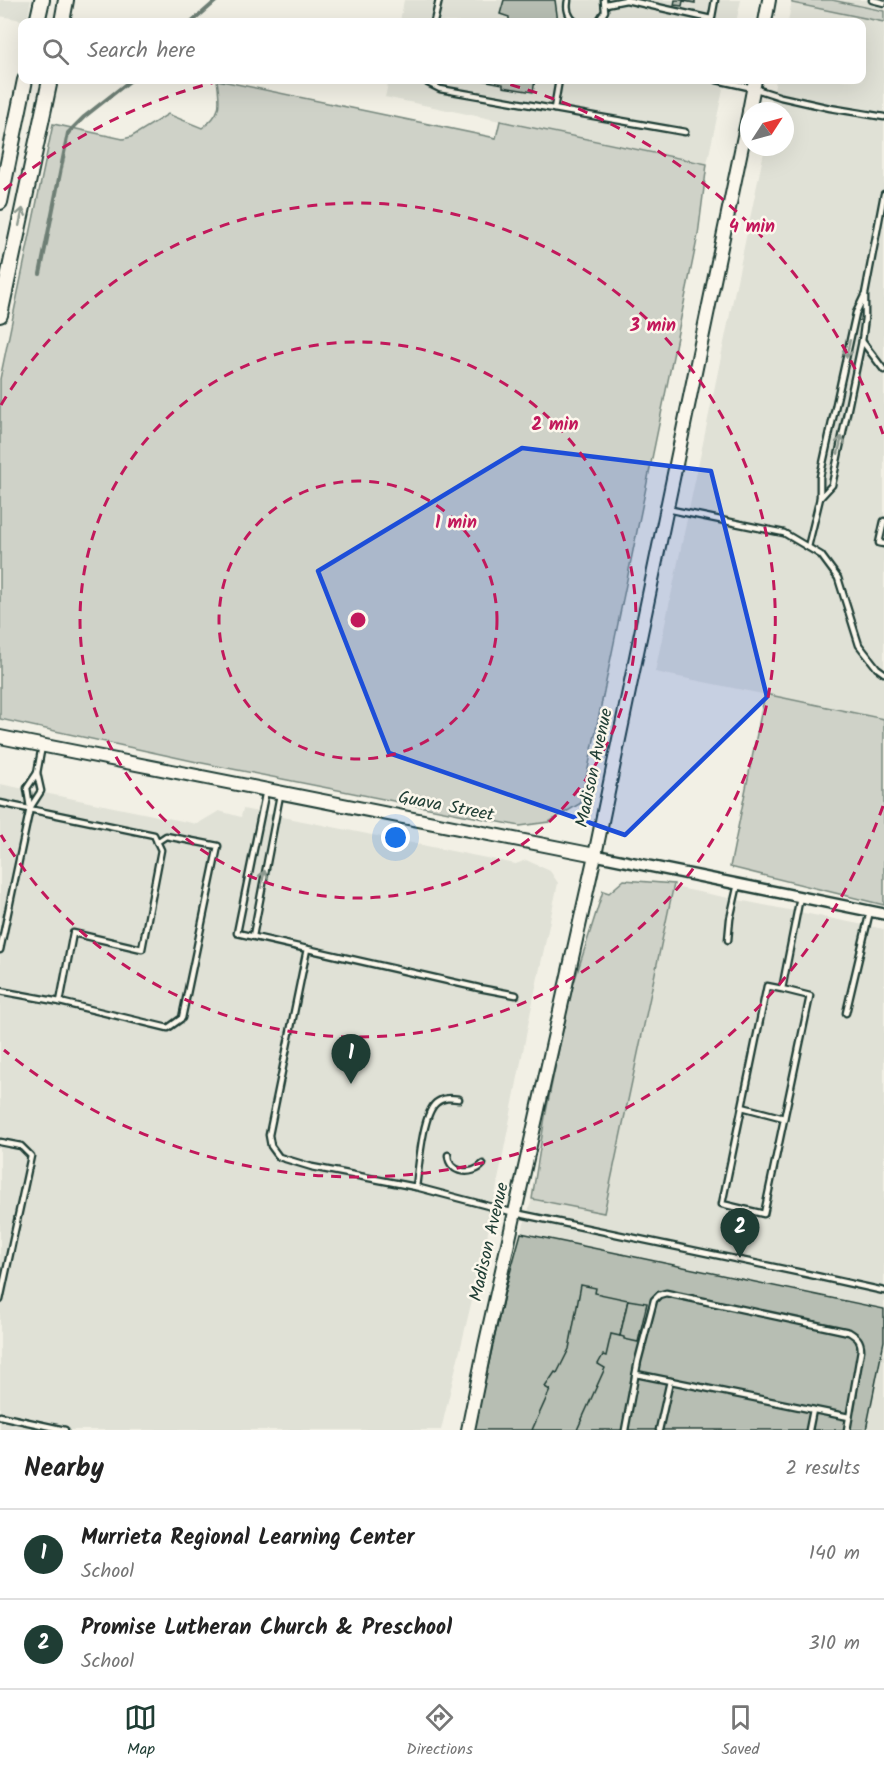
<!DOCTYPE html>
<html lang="en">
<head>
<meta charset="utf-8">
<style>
  body { margin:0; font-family:Kalam,sans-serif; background:#f6f6f6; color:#222 }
  .compass { position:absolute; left:740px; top:102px; width:54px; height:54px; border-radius:50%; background:#fff; box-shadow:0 6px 24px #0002; rotate:54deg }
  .you { position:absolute; left:396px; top:838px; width:21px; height:21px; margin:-15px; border:4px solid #fff; border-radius:50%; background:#1a73e8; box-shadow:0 0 0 9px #1a73e833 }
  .badge { display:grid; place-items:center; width:39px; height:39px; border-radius:50%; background:#1f3d34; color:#fff; font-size:20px; font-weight:700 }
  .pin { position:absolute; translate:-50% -50px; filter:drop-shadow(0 2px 3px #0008) }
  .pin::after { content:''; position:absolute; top:32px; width:21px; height:18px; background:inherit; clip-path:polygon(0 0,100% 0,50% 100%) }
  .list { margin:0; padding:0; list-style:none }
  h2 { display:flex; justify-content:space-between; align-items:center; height:78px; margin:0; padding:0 24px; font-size:26px }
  h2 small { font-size:20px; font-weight:400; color:#767676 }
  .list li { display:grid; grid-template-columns:39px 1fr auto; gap:18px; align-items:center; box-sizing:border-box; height:90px; padding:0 24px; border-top:2px solid #e0e0e0 }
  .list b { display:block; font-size:22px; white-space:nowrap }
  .list p { margin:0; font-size:20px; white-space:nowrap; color:#767676 }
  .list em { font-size:20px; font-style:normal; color:#767676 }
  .icon { flex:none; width:33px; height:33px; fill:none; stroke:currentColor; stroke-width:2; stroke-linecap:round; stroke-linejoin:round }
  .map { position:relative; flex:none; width:884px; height:1430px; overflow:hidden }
  .search { position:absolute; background:#fff; box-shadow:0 6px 24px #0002; left:18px; right:18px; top:18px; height:66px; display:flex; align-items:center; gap:15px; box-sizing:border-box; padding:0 21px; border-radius:12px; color:#767676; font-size:22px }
  .sheet { height:258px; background:#fff }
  nav { display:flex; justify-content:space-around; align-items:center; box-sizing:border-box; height:84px; border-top:2px solid #e0e0e0; background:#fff; font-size:16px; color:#767676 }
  nav a { display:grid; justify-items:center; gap:3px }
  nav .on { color:#1f3d34 }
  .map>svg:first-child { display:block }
  .built { fill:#e0e1d6 }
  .green { fill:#cfd2c8; stroke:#77887e; stroke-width:1.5 }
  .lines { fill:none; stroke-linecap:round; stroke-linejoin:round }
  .stream { stroke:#6e7f75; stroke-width:4 }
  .building { fill:#b7beb3; stroke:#1f3d34; stroke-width:1.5 }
  .lane-casing { stroke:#1f3d34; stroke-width:9 }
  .street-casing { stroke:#1f3d34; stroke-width:14 }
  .secondary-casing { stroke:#1f3d34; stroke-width:16 }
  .primary-casing { stroke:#1f3d34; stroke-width:18 }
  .lane { stroke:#fbf7ec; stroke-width:4.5 }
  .street { stroke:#fbf7ec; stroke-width:9 }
  .secondary { stroke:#fbf7ec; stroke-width:12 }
  .primary { stroke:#fbf7ec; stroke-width:14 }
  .oneway { stroke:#8d9a90 }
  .marked { fill:#1d4ed8; fill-opacity:0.2; stroke:#1d4ed8; stroke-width:4.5; stroke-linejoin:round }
  .ring { fill:none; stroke:#c2185b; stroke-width:3; stroke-dasharray:10 8 }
  .labels { text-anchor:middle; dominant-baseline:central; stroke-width:5; stroke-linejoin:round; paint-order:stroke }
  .street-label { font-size:18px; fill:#1f3d34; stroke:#fbf7ec }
  .centre { fill:#c2185b; stroke:#fbf7ec; stroke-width:3 }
  .ring-label { font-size:18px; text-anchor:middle; font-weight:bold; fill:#c2185b; stroke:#fbf7ec; stroke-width:5; stroke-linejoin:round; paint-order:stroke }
</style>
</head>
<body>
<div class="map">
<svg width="884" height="1430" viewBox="0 0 884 1430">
  <rect width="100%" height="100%" fill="#f2f0e5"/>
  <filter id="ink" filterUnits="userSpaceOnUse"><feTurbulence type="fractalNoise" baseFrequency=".0167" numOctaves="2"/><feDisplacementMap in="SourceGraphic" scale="12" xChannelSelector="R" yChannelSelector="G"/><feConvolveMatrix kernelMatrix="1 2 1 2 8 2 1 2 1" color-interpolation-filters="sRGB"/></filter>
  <g filter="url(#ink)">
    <g class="built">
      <polygon points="0,0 31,0 27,21 0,16"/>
      <polygon points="404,0 741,0 736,22 400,22"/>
      <polygon points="792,0 884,0 884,719 655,672 765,147 785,147 785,111 770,111 776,80 862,80 862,22 788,22"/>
      <polygon points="389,80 725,80 707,164 385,97"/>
      <polygon points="0,784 197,824 219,811 241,817 243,809 516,864 526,860 550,871 558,883 530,1015 487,1237 441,1430 0,1430"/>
      <polygon points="674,887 884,929 884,1309 521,1233 532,1199 604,1213"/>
      <polygon points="884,1341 884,1430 866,1430"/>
    </g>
    <g class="green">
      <polygon points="792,0 832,0 884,11 884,22 792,3"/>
      <path d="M217 80 496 138 500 121 707 164 698 235 581 803 549 822 520 826 197 762 0 719V379L53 124 123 139 131 137 168 114 202 128C223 113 220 103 217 80Z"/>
      <polygon points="765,694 884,719 884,905 730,867"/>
      <polygon points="624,880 674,884 604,1213 532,1199 545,1117 570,995 603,891 609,893"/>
    </g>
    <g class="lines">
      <g class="stream">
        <polyline points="192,22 217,0"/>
        <polyline points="40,274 68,133 84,117 131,80"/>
      </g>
    </g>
    <g class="building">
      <polygon points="504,0 555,0 558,22 509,22 509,17 500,14"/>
      <polygon points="675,0 695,0 695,3 683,1 682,6 674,5"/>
      <polygon points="482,80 535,80 533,92 503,87 503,84"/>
      <polygon points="521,1233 884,1309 884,1341 866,1430 474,1430 504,1295"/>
      <polygon points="581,1285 596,1288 595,1293 628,1300 620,1336 611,1334 606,1356 603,1355 598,1364 605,1368 577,1430 532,1430 550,1390 545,1387 555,1372 557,1373 569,1349"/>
      <polygon points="628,1300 647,1303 638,1342 624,1339 624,1337 620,1336"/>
    </g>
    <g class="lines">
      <g class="lane-casing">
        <g id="lane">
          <path d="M568 0C566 9 568 16 575 22"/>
          <polyline points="872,0 884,3"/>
          <polyline points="606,4 626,0 711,19"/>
          <polyline points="434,22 439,0"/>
          <polyline points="598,22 605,11 604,0"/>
          <polyline points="711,22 715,0"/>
          <polyline points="426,80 428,83 440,89 685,132"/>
          <polyline points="717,80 753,88 781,97 830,108 884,117"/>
          <polyline points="554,109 559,80"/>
          <polyline points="862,341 884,370"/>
          <polyline points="820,498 832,485 862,341 865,318 865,294 884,194"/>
          <polyline points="667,509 784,533 821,555 838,578 859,645 877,668 884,673"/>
          <polyline points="884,521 879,543 884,544"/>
          <polyline points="808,547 820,498 820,477 856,313 864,296"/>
          <polyline points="266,790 237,933 479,988 516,995"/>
          <polyline points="0,803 154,835 161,850 142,949 73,933 60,1002 0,991"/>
          <polyline points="30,808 41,791 37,773"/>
          <polyline points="253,936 280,795"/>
          <polyline points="728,940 730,919 738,884"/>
          <polyline points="307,949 269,1135 271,1146 279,1157 312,1167 416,1187 515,1213 807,1274 884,1291"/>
          <polyline points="0,950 30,808 27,788 37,773 42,746"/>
          <polyline points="782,989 767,986 722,1204 764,1214 810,996 782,989 800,897"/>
          <polyline points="60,1002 168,1028 182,1018 218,846 166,836 157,842"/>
          <polyline points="846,1013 870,911"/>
          <polyline points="742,1107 784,1118"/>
          <polyline points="0,1142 21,1146 31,1156 0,1300"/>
          <path d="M448 1155C449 1174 473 1176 483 1164"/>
          <path d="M416 1187C419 1167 422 1115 436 1103 443 1097 451 1098 459 1099"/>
          <polyline points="636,1374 849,1417"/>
          <polyline points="0,1416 65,1430"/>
          <path d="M625 1430 638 1361 654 1300 659 1295 666 1293 849 1332C857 1337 861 1340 861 1350L847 1430"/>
          <polyline points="659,1430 670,1381"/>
          <polyline points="809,1430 813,1410"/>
        </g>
      </g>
      <g class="street-casing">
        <polyline id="street" points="595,855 884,914"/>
      </g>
      <g class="secondary-casing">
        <g id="secondary">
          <polyline points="765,22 769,0"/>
          <polyline points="749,111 755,80"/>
          <polyline points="0,737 595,855"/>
          <polyline points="468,1430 485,1346 595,855 749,112"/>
        </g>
      </g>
      <g class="primary-casing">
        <g id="primary">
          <polyline points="37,22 42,0"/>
          <polyline points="62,22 66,0"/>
          <polyline points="0,202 25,80"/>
          <polyline points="0,315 50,80"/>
        </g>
      </g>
      <use href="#lane" class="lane"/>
      <use href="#street" class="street"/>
      <use href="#secondary" class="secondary"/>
      <use href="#primary" class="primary"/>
    </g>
    <defs><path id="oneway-shaft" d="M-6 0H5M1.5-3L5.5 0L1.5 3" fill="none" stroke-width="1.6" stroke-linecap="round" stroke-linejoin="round" transform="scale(1.5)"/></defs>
    <g class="oneway">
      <use href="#oneway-shaft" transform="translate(21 217) rotate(-78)"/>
      <use href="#oneway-shaft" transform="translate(848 349) rotate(102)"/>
      <use href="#oneway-shaft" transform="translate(840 445) rotate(-78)"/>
      <use href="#oneway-shaft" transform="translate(263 879) rotate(-79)"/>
    </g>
  </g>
  <path class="marked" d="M522 448 711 471 767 697 625 835 389 753 318 571Z"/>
  <g class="ring">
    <circle cx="358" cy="620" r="139"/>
    <circle cx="358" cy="620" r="278"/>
    <path d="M1 405A417 417 0 1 1 1 835"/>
    <path d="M883 806A557 557 0 0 1 4 1050M4 190A557 557 0 0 1 223 80M493 80A557 557 0 0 1 883 434"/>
  </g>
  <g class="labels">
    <g class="street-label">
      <text transform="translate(595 768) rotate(-78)">Madison Avenue</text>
      <text transform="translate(446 807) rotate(11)">Guava Street</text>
      <text transform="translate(490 1242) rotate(-77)">Madison Avenue</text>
    </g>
  </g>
  <circle cx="358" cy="620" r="9" class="centre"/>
  <g class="ring-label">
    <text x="752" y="232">4 min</text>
    <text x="653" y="331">3 min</text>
    <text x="555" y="430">2 min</text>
    <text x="456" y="528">1 min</text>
  </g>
</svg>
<svg class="compass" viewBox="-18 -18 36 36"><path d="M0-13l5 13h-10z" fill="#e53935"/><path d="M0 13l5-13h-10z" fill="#767676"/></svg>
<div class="you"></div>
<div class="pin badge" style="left:351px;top:1084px">1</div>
<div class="pin badge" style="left:740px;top:1258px">2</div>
<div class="search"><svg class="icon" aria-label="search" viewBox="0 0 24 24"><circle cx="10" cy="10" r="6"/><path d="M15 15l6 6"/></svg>Search here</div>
</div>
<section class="sheet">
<h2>Nearby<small>2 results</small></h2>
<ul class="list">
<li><span class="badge">1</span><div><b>Murrieta Regional Learning Center</b><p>School</p></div><em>140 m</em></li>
<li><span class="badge">2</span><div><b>Promise Lutheran Church &amp; Preschool</b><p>School</p></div><em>310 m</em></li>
</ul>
</section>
<nav>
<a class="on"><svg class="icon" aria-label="map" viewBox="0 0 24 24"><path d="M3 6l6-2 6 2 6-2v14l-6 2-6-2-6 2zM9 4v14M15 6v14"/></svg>Map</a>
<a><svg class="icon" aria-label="directions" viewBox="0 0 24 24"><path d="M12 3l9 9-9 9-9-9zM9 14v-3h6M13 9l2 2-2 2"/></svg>Directions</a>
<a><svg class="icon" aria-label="saved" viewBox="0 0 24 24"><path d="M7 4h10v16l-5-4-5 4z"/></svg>Saved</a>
</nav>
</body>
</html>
